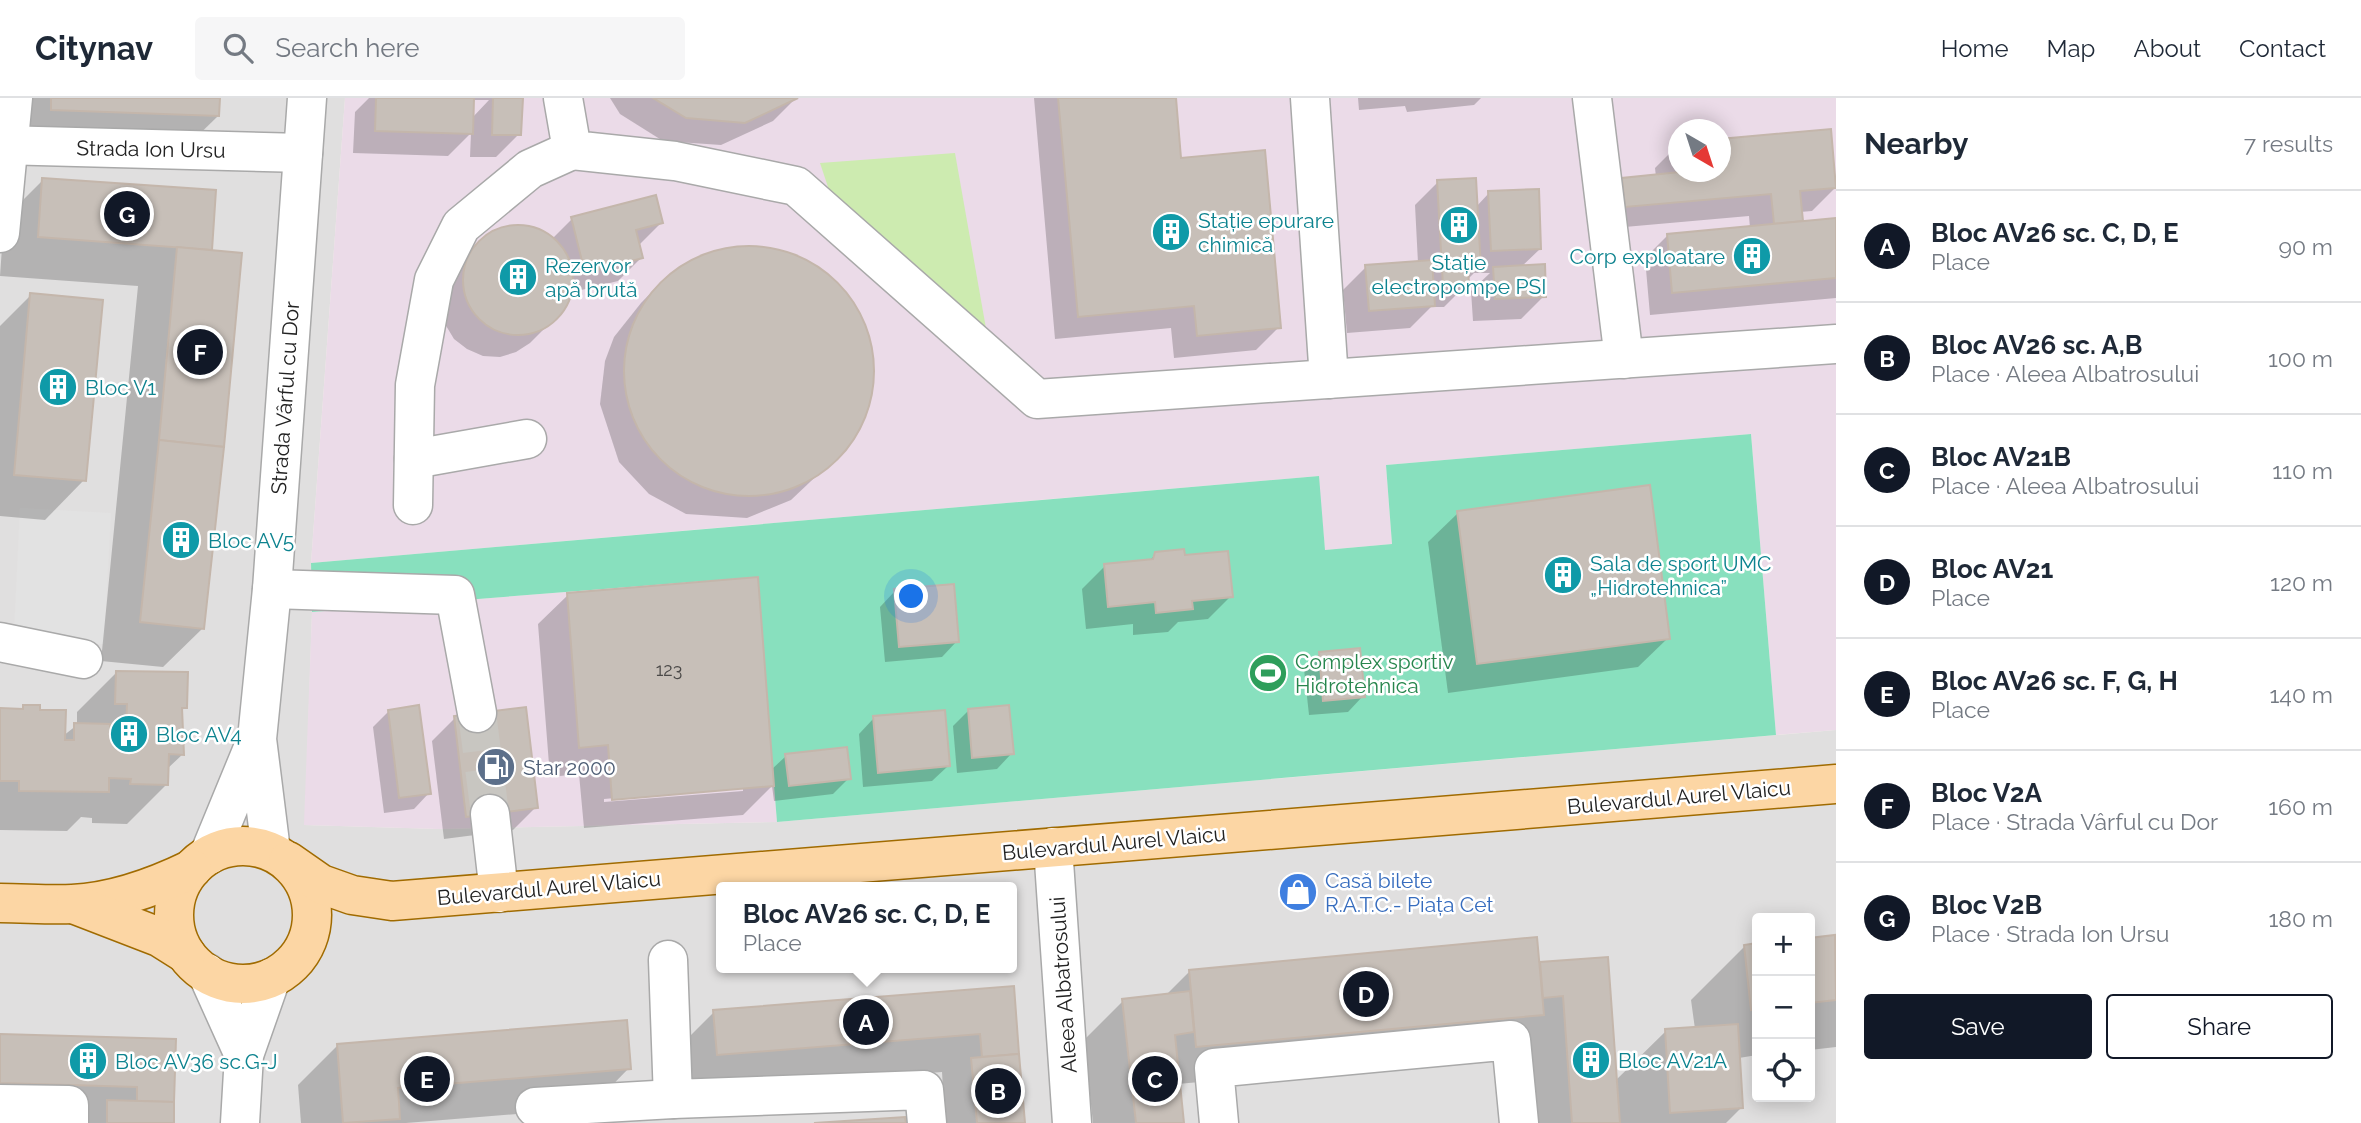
<!DOCTYPE html>
<html lang="en">
<head>
<meta charset="utf-8">
<style>
  body { margin:0; font-family:Raleway,sans-serif; background:#f6f6f7; color:#1f2937 }
  .controls { position:absolute; right:21px; bottom:21px; display:grid; overflow:hidden; border-radius:7px; box-shadow:0 4px 18px #0003 }
  .controls button { width:63px; height:63px; display:grid; place-items:center; padding:0; border:0; border-bottom:2px solid #e0e1e3; background:#fff; color:#1f2937; font:35px sans-serif }
  .compass { position:absolute; left:1668px; top:21px; width:63px; height:63px; border-radius:50%; background:#fff; box-shadow:0 4px 18px #0003; rotate:141deg }
  .you { position:absolute; left:912px; top:499px; width:24px; height:24px; margin:-18px; border:5px solid #fff; border-radius:50%; background:#1a73e8; box-shadow:0 0 0 10px #1a73e833 }
  .badge { display:grid; place-items:center; width:46px; height:46px; border-radius:50%; background:#111827; color:#fff; font-size:23px; font-weight:700 }
  .pin { position:absolute; translate:-50% -50%; border:4px solid #fff; box-shadow:0 2px 7px #0006 }
  .popup { position:absolute; left:716px; top:784px; width:301px; height:91px; box-sizing:border-box; display:grid; place-content:center; border-radius:7px; background:#fff; filter:drop-shadow(0 2px 5px #0005); font-size:23px; white-space:nowrap; color:#747a83 }
  .popup b { font-size:26px; color:#1f2937 }
  .popup::after { content:''; position:absolute; left:50%; top:100%; margin-left:-14px; border:14px solid transparent; border-top-color:#fff }
  .list { margin:0; padding:0; list-style:none }
  h2 { display:flex; justify-content:space-between; align-items:center; height:91px; margin:0; padding:0 28px; font-size:30px }
  h2 small { font-size:23px; font-weight:400; color:#747a83 }
  .list li { display:grid; grid-template-columns:46px 1fr auto; gap:21px; align-items:center; box-sizing:border-box; height:112px; padding:0 28px; border-top:2px solid #e0e1e3 }
  .list b { display:block; font-size:26px; white-space:nowrap }
  .list p { margin:0; font-size:23px; white-space:nowrap; color:#747a83 }
  .list em { font-size:23px; font-style:normal; color:#747a83 }
  .actions { display:flex; gap:14px; padding:21px 28px }
  .actions a { flex:1; padding:16px 0; border:2px solid #111827; border-radius:7px; text-align:center; font-size:24px; color:#111827 }
  .actions .main { background:#111827; color:#fff }
  .icon { flex:none; width:38px; height:38px; fill:none; stroke:currentColor; stroke-width:2; stroke-linecap:round; stroke-linejoin:round }
  .map { position:relative; flex:none; width:1836px; height:1025px; overflow:hidden }
  header { display:flex; align-items:center; gap:42px; box-sizing:border-box; height:98px; padding:0 35px; background:#fff; border-bottom:2px solid #e0e1e3 }
  header strong { font-size:33px }
  nav { display:flex; gap:38px; margin-inline-start:auto; font-size:24px }
  .search { width:490px; height:63px; background:#f6f6f7; display:flex; align-items:center; gap:18px; box-sizing:border-box; padding:0 24px; border-radius:7px; color:#747a83; font-size:26px }
  main { display:flex }
  aside { flex:1; background:#fff }
  .map>svg:first-child { display:block }
  .residential { fill:#e0dfdf; fill-rule:evenodd }
  .industrial { fill:#ebdbe8; fill-rule:evenodd }
  .grass { fill:#cdebb0 }
  .pitch { fill:#88e0be }
  .parking { fill:#e2e2e2 }
  .shadow { fill:#0003; fill-rule:evenodd }
  .building { fill:#c7bfb8; stroke:#c4b6ab; stroke-width:2 }
  .lines { fill:none; stroke-linecap:round; stroke-linejoin:round }
  .minor-tunnel { stroke:#c8c6c1; stroke-width:38; stroke-dasharray:38 19; stroke-linecap:butt }
  .minor-casing { stroke:#a9a9a9; stroke-width:41 }
  .major-casing { stroke:#a06b00; stroke-width:41 }
  .minor { stroke:#fff; stroke-width:38 }
  .major { stroke:#fcd6a4; stroke-width:38 }
  .labels { text-anchor:middle; dominant-baseline:central; stroke-width:5; stroke-linejoin:round; paint-order:stroke }
  .number-label { font-size:18px; fill:#4b4948 }
  .street-label { font-size:21px; fill:#222; stroke:#fff }
  .culture-label { font-size:21px; fill:#0d838f; stroke:#fff; text-anchor:start }
  .leisure-label { font-size:21px; fill:#27864d; stroke:#fff; text-anchor:start }
  .service-label { font-size:21px; fill:#4e5e75; stroke:#fff; text-anchor:start }
  .shop-label { font-size:21px; fill:#366cbe; stroke:#fff; text-anchor:start }
</style>
</head>
<body>
<header>
<strong>Citynav</strong>
<div class="search"><svg class="icon" aria-label="search" viewBox="0 0 24 24"><circle cx="10" cy="10" r="6"/><path d="M15 15l6 6"/></svg>Search here</div>
<nav><a>Home</a><a>Map</a><a>About</a><a>Contact</a></nav>
</header>
<main>
<div class="map">
<svg width="1836" height="1025" viewBox="0 0 1836 1025">
  <rect width="100%" height="100%" fill="#f2efe9"/>
  <path class="residential" d="M0 0H345L311 465 312 514 305 727 439 731 777 724 1836 632V1025H0ZM721 789H1011V870H721ZM1757 820H1810V999H1757Z"/>
  <g class="industrial">
    <path d="M345 0H1836V632L1776 637 1751 336 1386 367 1392 446 1325 452 1318 378 311 465ZM1678 32H1720V74H1678Z"/>
    <polygon points="758,479 777,724 439,731 304,727 312,514"/>
  </g>
  <polygon class="grass" points="955,55 987,236 832,101 820,65"/>
  <polygon class="pitch" points="1751,336 1776,637 777,724 757,479 312,514 311,465 1319,378 1325,452 1392,446 1386,367"/>
  <polygon class="parking" points="20,410 111,415 104,546 45,544 14,535"/>
  <g class="shadow">
    <polygon points="14,0 218,0 218,18 178,57 12,51"/>
    <path d="M369 0H521L519 36 496 59H470L471 35 448 58 353 55 355 14ZM472 2H489L472 20Z"/>
    <polygon points="610,0 796,0 773,23 721,47 663,43 620,16"/>
    <polygon points="1034,0 1174,0 1180,62 1279,229 1256,252 1174,260 1171,230 1055,241"/>
    <polygon points="1358,0 1481,0 1474,7 1407,14 1405,8 1359,12"/>
    <polygon points="1678,47 1678,74 1720,74 1835,90 1812,113 1800,114 1801,125 1836,122 1836,200 1650,217 1645,160 1668,137 1750,130 1749,118 1602,131 1600,105 1623,82 1656,79 1655,70"/>
    <polygon points="43,82 214,94 210,153 203,530 163,569 101,563 138,188 0,178 4,121"/>
    <polygon points="1438,84 1476,109 1489,95 1540,151 1521,169 1544,198 1521,221 1473,223 1471,193 1490,175 1474,175 1467,182 1467,186 1444,209 1431,209 1410,230 1347,235 1343,192 1366,169 1418,165 1415,107"/>
    <polygon points="572,121 661,125 638,148 641,160 618,183 569,195 565,207 554,221 530,245 516,254 500,259 483,258 467,251 454,241 445,226 441,210 462,163 486,139 502,131 520,128 538,132 552,141"/>
    <polygon points="751,148 793,157 827,176 854,205 870,245 873,282 862,324 847,349 791,402 747,420 686,416 649,396 619,364 600,306 605,263 614,239 641,205 664,181 682,167 723,151"/>
    <polygon points="31,197 84,382 45,422 0,418 0,228"/>
    <polygon points="1458,415 1668,540 1638,569 1448,595 1428,444"/>
    <polygon points="1156,456 1183,459 1231,498 1208,521 1178,524 1168,534 1133,537 1133,526 1086,531 1082,491 1105,468 1148,464"/>
    <polygon points="895,493 957,543 942,559 885,564 880,509"/>
    <path d="M568 497 771 672 786 658 849 680 833 696 774 703 772 688 743 717 584 730 579 676 550 679 538 526ZM743 689V693L604 704V701Z"/>
    <polygon points="1320,556 1363,598 1348,614 1309,617 1304,571"/>
    <polygon points="117,574 185,609 180,615 180,633 183,633 183,656 167,671 167,686 127,726 92,725 92,720 81,719 67,733 0,732 0,612 20,613 24,609 38,613 63,638 77,627 77,614"/>
    <polygon points="389,613 429,695 414,711 384,715 373,629"/>
    <polygon points="968,613 1012,655 997,671 957,675 953,628"/>
    <polygon points="455,620 536,709 513,732 444,741 432,643"/>
    <polygon points="874,620 948,668 932,683 863,689 859,636"/>
    <polygon points="1836,838 1836,949 1810,952 1810,841"/>
    <polygon points="1757,847 1757,957 1739,960 1742,1009 1726,1025 1530,1025 1503,956 1178,986 1182,1025 1093,1025 1084,942 1123,903 1165,898 1189,874 1538,866 1607,861 1615,983 1666,933 1695,931 1691,902 1745,848"/>
    <polygon points="1013,890 1024,1025 935,1025 943,991 942,974 678,996 675,953 714,914"/>
    <polygon points="0,938 175,943 172,1025 0,1025"/>
    <polygon points="337,948 629,970 590,1010 406,1025 301,1025 298,987"/>
  </g>
  <g class="building">
    <polygon points="51,0 220,0 219,18 51,12"/>
    <polygon points="376,0 474,0 473,36 375,33"/>
    <polygon points="493,0 523,0 521,37 492,37"/>
    <polygon points="653,0 798,0 745,25 686,20"/>
    <polygon points="1058,0 1176,0 1181,60 1265,52 1281,230 1197,238 1194,208 1078,219"/>
    <polygon points="1831,31 1836,90 1800,93 1803,123 1774,126 1771,96 1625,109 1622,80 1680,74 1720,74 1720,41"/>
    <polygon points="42,80 216,92 212,152 38,139"/>
    <polygon points="1476,80 1481,171 1468,171 1469,186 1443,188 1437,82"/>
    <polygon points="1539,91 1541,151 1491,153 1488,93"/>
    <polygon points="656,97 663,125 636,132 643,160 585,175 571,119"/>
    <polygon points="1836,120 1836,180 1672,195 1667,136"/>
    <circle cx="518" cy="182" r="55"/>
    <circle cx="749" cy="273" r="125"/>
    <polygon points="177,149 242,155 224,349 159,342"/>
    <polygon points="1432,162 1435,208 1369,213 1365,167"/>
    <polygon points="1545,166 1546,199 1495,201 1493,169"/>
    <polygon points="30,195 103,202 86,383 14,377"/>
    <polygon points="159,342 224,349 204,531 140,524"/>
    <polygon points="1650,387 1670,541 1477,566 1457,413"/>
    <polygon points="1184,451 1185,457 1228,453 1233,499 1192,503 1193,511 1156,515 1155,504 1108,509 1104,466 1153,461 1155,454"/>
    <polygon points="758,479 774,688 612,702 608,647 579,650 567,495"/>
    <polygon points="954,486 959,544 899,549 894,491"/>
    <polygon points="1360,550 1365,599 1323,603 1319,554"/>
    <polygon points="116,573 188,574 187,610 182,610 184,657 169,656 168,687 130,686 131,681 109,680 109,694 19,693 19,683 0,683 0,610 23,611 23,607 40,607 40,612 66,612 65,642 74,642 74,625 110,626 110,628 126,629 127,606 115,606"/>
    <polygon points="419,607 431,696 399,700 388,612"/>
    <polygon points="1009,607 1014,656 972,660 968,611"/>
    <polygon points="526,609 538,710 466,719 454,618"/>
    <polygon points="945,612 950,668 878,675 873,618"/>
    <polygon points="847,649 851,681 789,688 785,656"/>
    <polygon points="1835,837 1836,902 1810,905 1810,840"/>
    <polygon points="1537,839 1544,917 1196,949 1189,872"/>
    <polygon points="1757,845 1757,911 1751,912 1744,847"/>
    <polygon points="1608,859 1620,1025 1572,1025 1563,898 1543,900 1540,864"/>
    <polygon points="1014,888 1019,956 982,959 980,936 717,957 713,912"/>
    <polygon points="1190,893 1194,934 1175,937 1184,1025 1136,1025 1122,901"/>
    <polygon points="627,922 631,971 398,990 400,1021 343,1025 337,946"/>
    <polygon points="1738,926 1743,1010 1670,1015 1665,931"/>
    <polygon points="0,936 176,941 174,1004 137,1003 137,989 0,985"/>
    <polygon points="1019,956 1025,1025 977,1025 971,960"/>
    <polygon points="107,1002 174,1004 174,1025 107,1025"/>
    <polygon points="905,1019 906,1025 814,1025"/>
  </g>
  <g class="lines">
    <polyline class="minor-tunnel" points="477,615 490,716"/>
    <g class="minor-casing">
      <g id="minor">
        <polyline points="563,0 572,52 675,63 796,88 1037,301 1836,246"/>
        <polyline points="1310,0 1329,281"/>
        <polyline points="1592,0 1624,261"/>
        <polyline points="0,47 303,55"/>
        <polyline points="0,135 13,0"/>
        <polyline points="414,361 527,341"/>
        <polyline points="413,407 415,287 434,182 461,128 530,71 572,52"/>
        <polyline points="272,491 455,497 477,615"/>
        <polyline points="0,544 83,561"/>
        <polyline points="490,716 499,795"/>
        <polyline points="1053,749 1072,1025"/>
        <polyline points="271,753 257,641 272,491 307,0"/>
        <polyline points="209,757 256,643"/>
        <polyline points="668,862 673,1001 924,992 927,1025"/>
        <polyline points="207,875 244,957"/>
        <polyline points="0,1006 69,1007 69,1025"/>
        <polyline points="535,1009 673,1001"/>
        <polyline points="240,1025 244,957 271,880"/>
        <polyline points="1219,1025 1214,970 1511,942 1519,1025"/>
      </g>
    </g>
    <g class="major-casing">
      <g id="major">
        <circle cx="243" cy="817" r="69"/>
        <polyline points="288,763 321,786 352,797 392,803 1836,686"/>
        <path d="M0 805C24 805 48 807 72 806 114 804 155 789 192 771"/>
        <polyline points="76,807 159,839 186,856"/>
      </g>
    </g>
    <use href="#minor" class="minor"/>
    <use href="#major" class="major"/>
  </g>
  <defs>
    <g id="building-disc" transform="scale(2.0125)"><circle r="9.5" fill="#0f9aa8" stroke="#fff"/><path d="M-4-6H4V6H1V3H-1V6H-4ZM-2.5-4.3h1.7v1.8h-1.7ZM.8-4.3h1.7v1.8H.8ZM-2.5-1h1.7V.8h-1.7ZM.8-1h1.7V.8H.8Z" fill="#fff"/></g>
    <g id="stadium-disc" transform="scale(2.0125)"><circle r="9.5" fill="#2e9e5b" stroke="#fff"/><path d="M0-5a6.5 5 0 1 0 0 10a6.5 5 0 1 0 0-10ZM-3.5-1.8h7v3.6h-7Z" fill="#fff"/></g>
    <g id="fuel-disc" transform="scale(2.0125)"><circle r="9.5" fill="#5c6f8a" stroke="#fff"/><path d="M-5.5-6h7V0h2V4h1.3V-2.5L3-4.5l.8-.8L6-3V5H2.5V1h-1V6h-7ZM-4.2-4.7v3.2H.2V-4.7Z" fill="#fff"/></g>
    <g id="shop-disc" transform="scale(2.0125)"><circle r="9.5" fill="#3f7fe0" stroke="#fff"/><path d="M-5-2.5h2.3a2.7 3.5 0 0 1 5.4 0H5L5.5 6h-11ZM-1.5-2.5h3a1.5 2.3 0 0 0-3 0Z" fill="#fff"/></g>
  </defs>
  <g fill-rule="evenodd">
    <use href="#building-disc" x="1459" y="127"/>
    <use href="#building-disc" x="1171" y="134"/>
    <use href="#building-disc" x="1752" y="158"/>
    <use href="#building-disc" x="518" y="179"/>
    <use href="#building-disc" x="58" y="289"/>
    <use href="#building-disc" x="181" y="442"/>
    <use href="#building-disc" x="1563" y="477"/>
    <use href="#stadium-disc" x="1268" y="575"/>
    <use href="#building-disc" x="129" y="636"/>
    <use href="#fuel-disc" x="496" y="669"/>
    <use href="#shop-disc" x="1298" y="794"/>
    <use href="#building-disc" x="1591" y="962"/>
    <use href="#building-disc" x="88" y="963"/>
  </g>
  <g class="labels">
    <g class="number-label">
      <text x="669" y="571">123</text>
    </g>
    <g class="street-label">
      <text transform="translate(151 51) rotate(1)">Strada Ion Ursu</text>
      <text transform="translate(285 300) rotate(-86)">Strada Vârful cu Dor</text>
      <text transform="translate(1679 699) rotate(-5)">Bulevardul Aurel Vlaicu</text>
      <text transform="translate(1114 745) rotate(-5)">Bulevardul Aurel Vlaicu</text>
      <text transform="translate(549 790) rotate(-5)">Bulevardul Aurel Vlaicu</text>
      <text transform="translate(1063 887) rotate(-94)">Aleea Albatrosului</text>
    </g>
    <g class="culture-label">
      <text x="1198" y="122">Stație epurare<tspan x="1198" dy="24">chimică</tspan></text>
      <text x="1725" y="158" text-anchor="end">Corp exploatare</text>
      <text x="1459" y="164" text-anchor="middle">Stație<tspan x="1459" dy="24">electropompe PSI</tspan></text>
      <text x="545" y="167">Rezervor<tspan x="545" dy="24">apă brută</tspan></text>
      <text x="85" y="289">Bloc V1</text>
      <text x="208" y="442">Bloc AV5</text>
      <text x="1590" y="465">Sala de sport UMC<tspan x="1590" dy="24">„Hidrotehnica”</tspan></text>
      <text x="156" y="636">Bloc AV4</text>
      <text x="1618" y="962">Bloc AV21A</text>
      <text x="115" y="963">Bloc AV36 sc.G-J</text>
    </g>
    <g class="leisure-label">
      <text x="1295" y="563">Complex sportiv<tspan x="1295" dy="24">Hidrotehnica</tspan></text>
    </g>
    <g class="service-label">
      <text x="523" y="669">Star 2000</text>
    </g>
    <g class="shop-label">
      <text x="1325" y="782">Casă bilete<tspan x="1325" dy="24">R.A.T.C.- Piața Cet</tspan></text>
    </g>
  </g>
</svg>
<div class="controls">
<button>+</button>
<button>−</button>
<button><svg class="icon" aria-label="locate" viewBox="0 0 24 24"><circle cx="12" cy="12" r="6"/><path d="M12 2v4M12 18v4M2 12h4M18 12h4"/></svg></button>
</div>
<svg class="compass" viewBox="-18 -18 36 36"><path d="M0-13l5 13h-10z" fill="#e53935"/><path d="M0 13l5-13h-10z" fill="#747a83"/></svg>
<div class="you"></div>
<div class="pin badge" style="left:866px;top:924px">A</div>
<div class="popup"><b>Bloc AV26 sc. C, D, E</b>Place</div>
<div class="pin badge" style="left:998px;top:993px">B</div>
<div class="pin badge" style="left:1155px;top:981px">C</div>
<div class="pin badge" style="left:1366px;top:896px">D</div>
<div class="pin badge" style="left:427px;top:981px">E</div>
<div class="pin badge" style="left:200px;top:254px">F</div>
<div class="pin badge" style="left:127px;top:116px">G</div>
</div>
<aside>
<h2>Nearby<small>7 results</small></h2>
<ul class="list">
<li><span class="badge">A</span><div><b>Bloc AV26 sc. C, D, E</b><p>Place</p></div><em>90 m</em></li>
<li><span class="badge">B</span><div><b>Bloc AV26 sc. A,B</b><p>Place · Aleea Albatrosului</p></div><em>100 m</em></li>
<li><span class="badge">C</span><div><b>Bloc AV21B</b><p>Place · Aleea Albatrosului</p></div><em>110 m</em></li>
<li><span class="badge">D</span><div><b>Bloc AV21</b><p>Place</p></div><em>120 m</em></li>
<li><span class="badge">E</span><div><b>Bloc AV26 sc. F, G, H</b><p>Place</p></div><em>140 m</em></li>
<li><span class="badge">F</span><div><b>Bloc V2A</b><p>Place · Strada Vârful cu Dor</p></div><em>160 m</em></li>
<li><span class="badge">G</span><div><b>Bloc V2B</b><p>Place · Strada Ion Ursu</p></div><em>180 m</em></li>
</ul>
<div class="actions"><a class="main">Save</a><a>Share</a></div>
</aside>
</main>
</body>
</html>
